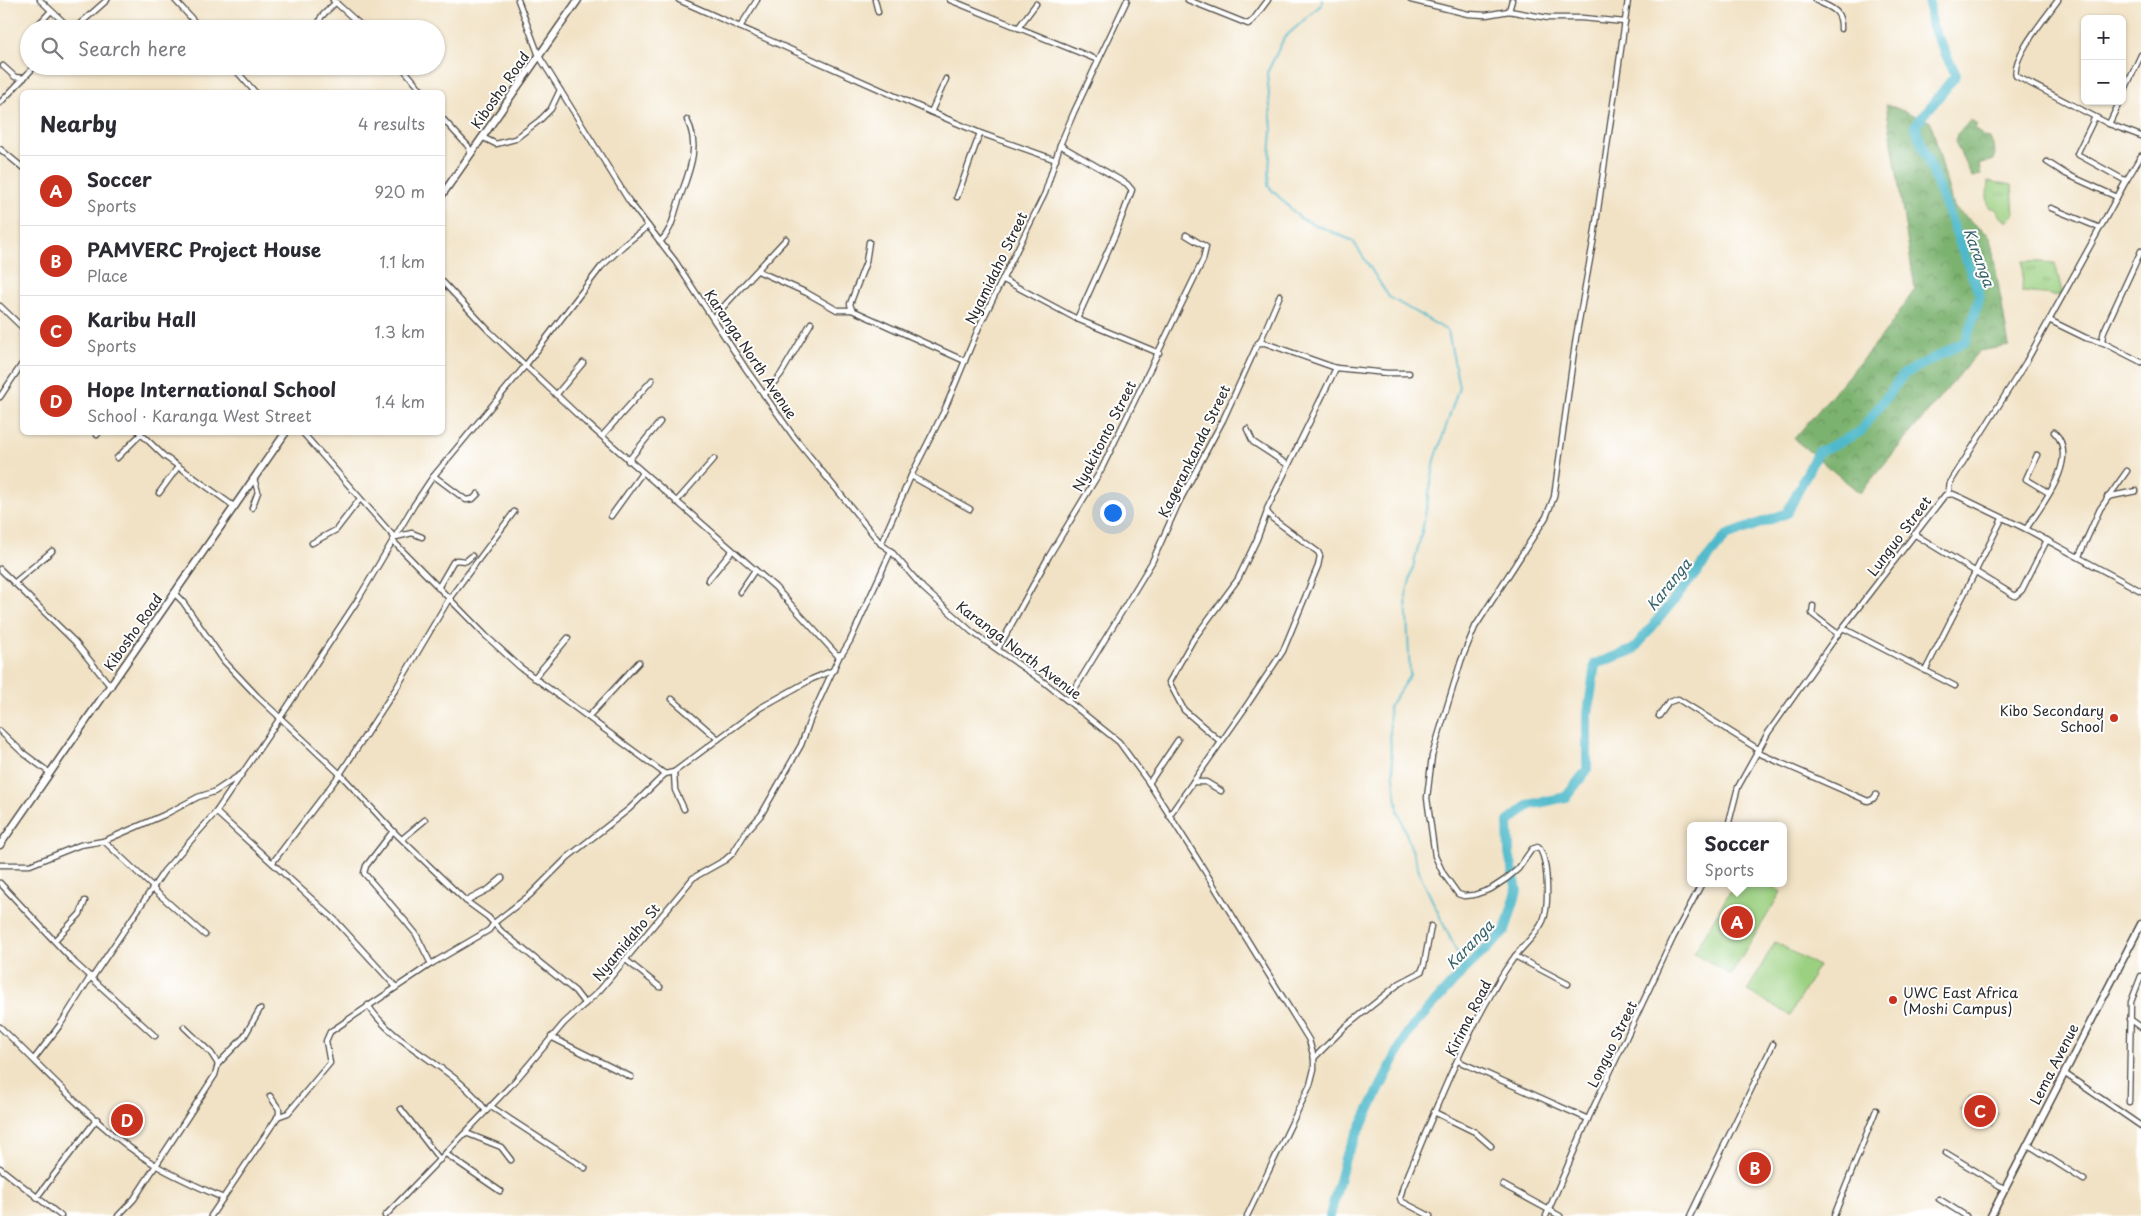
<!DOCTYPE html>
<html lang="en">
<head>
<meta charset="utf-8">
<style>
  body { margin:0; font-family:"Playpen Sans",sans-serif; background:#f7f7f7; color:#2b2b33 }
  .controls { position:absolute; right:15px; top:15px; display:grid; overflow:hidden; border-radius:8px; box-shadow:0 1px 4px #0004 }
  .controls button { width:45px; height:45px; display:grid; place-items:center; padding:0; border:0; border-bottom:1px solid #e1e1e2; background:#fff; color:#2b2b33; font:25px sans-serif }
  .you { position:absolute; left:1112px; top:512px; width:18px; height:18px; margin:-12px; border:4px solid #fff; border-radius:50%; background:#1a73e8; box-shadow:0 0 0 8px #1a73e833 }
  .badge { display:grid; place-items:center; width:32px; height:32px; border-radius:50%; background:#c8321e; color:#fff; font-size:16px; font-weight:700 }
  .pin { position:absolute; translate:-50% -50%; border:2px solid #fff; box-shadow:0 1px 5px #0006 }
  .popup { position:absolute; left:1687px; top:822px; width:100px; height:65px; box-sizing:border-box; display:grid; place-content:center; border-radius:8px; background:#fff; filter:drop-shadow(0 1px 4px #0005); font-size:16px; white-space:nowrap; color:#7c7c81 }
  .popup b { font-size:19px; color:#2b2b33 }
  .popup::after { content:''; position:absolute; left:50%; top:100%; margin-left:-10px; border:10px solid transparent; border-top-color:#fff }
  .list { margin:0; padding:0; list-style:none }
  h2 { display:flex; justify-content:space-between; align-items:center; height:65px; margin:0; padding:0 20px; font-size:21px }
  h2 small { font-size:16px; font-weight:400; color:#7c7c81 }
  .list li { display:grid; grid-template-columns:32px 1fr auto; gap:15px; align-items:center; box-sizing:border-box; height:70px; padding:0 20px; border-top:1px solid #e1e1e2 }
  .list b { display:block; font-size:19px; white-space:nowrap }
  .list p { margin:0; font-size:16px; white-space:nowrap; color:#7c7c81 }
  .list em { font-size:16px; font-style:normal; color:#7c7c81 }
  .icon { flex:none; width:28px; height:28px; fill:none; stroke:currentColor; stroke-width:2; stroke-linecap:round; stroke-linejoin:round }
  .map { position:relative; flex:none; width:2141px; height:1216px; overflow:hidden }
  .search { position:absolute; background:#fff; box-shadow:0 1px 4px #0004; left:20px; top:20px; width:425px; height:55px; display:flex; align-items:center; gap:12px; box-sizing:border-box; padding:0 18px; border-radius:28px; color:#7c7c81; font-size:19px }
  .panel { position:absolute; background:#fff; box-shadow:0 1px 4px #0004; left:20px; top:90px; width:425px; height:345px; border-radius:8px }
  .map>svg:first-child { display:block }
  .grass { fill:url(#grass-tufts); stroke:#637e56 }
  .forest { fill:url(#forest-crowns); stroke:#546e4d }
  .garden { fill:#9bd081; stroke:#637e56 }
  .lines { fill:none; stroke-linecap:round; stroke-linejoin:round }
  .stream { stroke:#4fb9cb; stroke-width:2 }
  .river { stroke:#4fb9cb; stroke-width:10 }
  .street-casing { stroke:#494642; stroke-width:7 }
  .secondary-casing { stroke:#494642; stroke-width:9 }
  .street { stroke:#fff; stroke-width:4.5 }
  .secondary { stroke:#fff; stroke-width:6 }
  .poi-dot { fill:#c8321e; stroke:#fff; stroke-width:2 }
  .labels { text-anchor:middle; dominant-baseline:central; stroke-width:4; stroke-linejoin:round; paint-order:stroke }
  .street-label { font-size:14px; fill:#2b2b2b; stroke:#fff }
  .poi-label { font-size:14px; fill:#2b2b2b; stroke:#fff; text-anchor:end }
  .water-label { font-size:15px; font-style:italic; fill:#39646b; stroke:#fff }
</style>
</head>
<body>
<div class="map">
<svg width="2141" height="1216" viewBox="0 0 2141 1216">
  <defs>
    <pattern id="grass-tufts" width="24" height="20" patternUnits="userSpaceOnUse" patternTransform="scale(1.25)"><rect width="24" height="20" fill="#9bd081"/><path d="M3 7l-1-3M5 7V3M7 7l1-3M15 17l-1-3M17 17v-4M19 17l1-3" fill="none" stroke="#7fa96a"/></pattern>
    <pattern id="forest-crowns" width="20" height="18" patternUnits="userSpaceOnUse" patternTransform="scale(1.25)"><rect width="20" height="18" fill="#7cb26f"/><path d="M2 6a3 3 0 1 1 6 0M12 15a3 3 0 1 1 6 0" fill="none" stroke="#66915b"/></pattern>
  </defs>
  <rect width="100%" height="100%" fill="#fff"/>
  <filter id="ink" filterUnits="userSpaceOnUse"><feTurbulence type="fractalNoise" baseFrequency=".02" numOctaves="2"/><feDisplacementMap in="SourceGraphic" scale="10" xChannelSelector="R" yChannelSelector="G"/><feConvolveMatrix kernelMatrix="1 2 1 2 8 2 1 2 1" color-interpolation-filters="sRGB"/></filter>
  <filter id="wash" filterUnits="userSpaceOnUse"><feTurbulence type="fractalNoise" baseFrequency=".0096" numOctaves="4" result="noise"/><feDisplacementMap in="SourceGraphic" scale="20" xChannelSelector="R" yChannelSelector="G"/><feGaussianBlur stdDeviation="1.12" result="paint"/><feColorMatrix in="noise" values="0 0 0 0 0 0 0 0 0 0 0 0 0 0 0 0 0 1.4 0 .05"/><feComposite in="paint" operator="in"/></filter>
  <g filter="url(#wash)">
    <rect width="100%" height="100%" fill="#f1e2c5"/>
    <g class="grass">
      <polygon points="1988,181 2012,185 2014,215 2007,222 2000,217 1996,209 1989,207 1987,197"/>
      <polygon points="2023,261 2055,263 2063,296 2022,292"/>
    </g>
    <g class="forest">
      <polygon points="1886,104 1931,122 1953,207 1990,236 2009,346 1979,351 1860,493 1794,439 1884,334 1915,289"/>
      <polygon points="1971,120 1977,125 1975,128 1984,137 1990,138 1995,151 1994,160 1979,165 1981,175 1972,177 1955,142 1957,134"/>
    </g>
    <g class="garden">
      <polygon points="1735,883 1766,883 1781,892 1731,975 1694,953"/>
      <polygon points="1775,942 1818,966 1790,1015 1747,991"/>
      <polygon points="1969,1096 1999,1114 1991,1127 1961,1109"/>
    </g>
    <g class="lines">
      <polyline class="stream" points="1322,0 1322,4 1284,38 1267,73 1272,129 1268,186 1300,218 1353,241 1389,297 1448,331 1459,387 1435,460 1423,527 1406,596 1410,675 1389,707 1391,752 1398,810 1422,879 1465,969"/>
      <polyline class="river" points="1330,1216 1345,1158 1408,1032 1465,969 1505,931 1517,891 1509,853 1508,822 1529,805 1566,797 1587,770 1587,721 1595,664 1633,650 1726,536 1787,513 1817,453 1860,432 1904,374 1966,341 1980,296 1915,126 1956,75 1931,24 1929,0"/>
    </g>
  </g>
  <g filter="url(#ink)">
    <g class="lines">
      <g class="street-casing">
        <g id="street">
          <polyline points="40,0 71,29"/>
          <polyline points="175,0 201,29"/>
          <polyline points="333,0 365,29"/>
          <polyline points="518,0 539,56 629,201 675,261 746,369 794,437 881,544 891,551 923,588 972,632 1044,682 1119,742 1149,783 1198,860 1309,1040 1314,1058 1314,1069 1310,1085 1247,1216"/>
          <polyline points="679,0 931,112 980,133 1056,160"/>
          <polyline points="875,0 878,12"/>
          <polyline points="950,0 1098,60"/>
          <polyline points="1188,0 1248,24 1253,20 1268,0"/>
          <polyline points="1411,0 1468,14 1486,15 1509,11 1548,18 1582,18 1625,22"/>
          <path d="M1815 0C1831 8 1842 9 1841 29"/>
          <path d="M2058 0C2047 16 2011 57 2016 76L2109 124 2141 136"/>
          <polyline points="1509,11 1512,0"/>
          <polyline points="740,27 757,0"/>
          <polyline points="1018,28 1036,4"/>
          <polyline points="34,29 51,11"/>
          <polyline points="74,29 107,0"/>
          <polyline points="317,29 321,17 336,2"/>
          <polyline points="29,37 29,36"/>
          <polyline points="3,66 15,77 24,78"/>
          <polyline points="232,66 255,92"/>
          <polyline points="401,66 423,92"/>
          <polyline points="2122,96 2141,55"/>
          <polyline points="0,103 35,66"/>
          <polyline points="931,112 946,79"/>
          <polyline points="442,118 468,146 471,154"/>
          <polyline points="2109,124 2120,101"/>
          <polyline points="482,137 496,144 515,139 540,120 551,109 560,90"/>
          <polyline points="1060,145 1127,184 1132,190 1115,235 1077,319"/>
          <polyline points="0,149 22,167"/>
          <polyline points="2047,162 2066,174 2117,197"/>
          <polyline points="2126,181 2141,156"/>
          <polyline points="957,197 980,133"/>
          <polyline points="2051,208 2100,228"/>
          <path d="M660 242C672 230 673 218 678 203 687 176 702 148 687 120"/>
          <polyline points="869,242 866,262 850,304 852,310 965,361"/>
          <polyline points="2141,251 2104,331 2102,340 2104,343 2141,362"/>
          <polyline points="758,271 807,293 837,310 852,310"/>
          <polyline points="1002,279 1077,319 1159,353"/>
          <polyline points="442,281 490,332 582,419 775,587 837,655 842,654 850,641 891,551"/>
          <polyline points="0,306 22,327"/>
          <polyline points="713,318 786,239"/>
          <polyline points="2049,320 2086,338 2104,343"/>
          <polyline points="1260,342 1280,295"/>
          <polyline points="556,395 583,363"/>
          <polyline points="764,395 781,374 811,323"/>
          <polyline points="0,397 22,364"/>
          <polyline points="1247,429 1253,442 1288,465"/>
          <polyline points="139,432 164,456 235,507"/>
          <polyline points="302,432 395,538"/>
          <polyline points="97,435 99,432"/>
          <polyline points="602,436 652,380"/>
          <polyline points="2037,455 2026,479 2049,493"/>
          <polyline points="117,458 141,434"/>
          <polyline points="628,461 660,422"/>
          <polyline points="434,476 466,500 473,499 478,494"/>
          <polyline points="911,476 970,509"/>
          <polyline points="159,493 178,467"/>
          <polyline points="1948,494 1950,483 2026,362 2126,181 2077,154 2095,117"/>
          <polyline points="2107,497 2136,491"/>
          <polyline points="676,502 714,459"/>
          <polyline points="252,508 258,492 254,479"/>
          <polyline points="611,516 642,473"/>
          <path d="M2026 529C2041 506 2081 458 2054 432"/>
          <polyline points="1914,534 2015,596 2022,590 2047,540"/>
          <polyline points="396,537 412,533 422,537"/>
          <polyline points="393,541 486,636 520,667 665,774 674,772 760,708 812,679 834,670"/>
          <polyline points="312,543 336,530 360,499"/>
          <polyline points="881,544 911,476 944,411 979,327 1045,193 1060,145 1074,112 1127,0"/>
          <polyline points="2079,556 2100,509 2127,471"/>
          <polyline points="0,569 75,642 111,687"/>
          <polyline points="708,580 732,551"/>
          <polyline points="14,583 52,551"/>
          <polyline points="438,588 453,562 456,560 466,561 472,556"/>
          <polyline points="740,592 755,570"/>
          <polyline points="175,594 183,602 224,661 257,696 340,774 393,831 466,901 488,917 502,932 575,991 585,1004"/>
          <polyline points="1813,606 1812,614 1838,634"/>
          <polyline points="1843,628 1955,686"/>
          <polyline points="998,649 1049,556 1101,470 1203,260 1206,247 1186,235"/>
          <polyline points="1925,671 2002,519"/>
          <polyline points="534,678 568,638"/>
          <polyline points="672,699 718,739"/>
          <polyline points="1068,700 1152,562 1179,502 1223,420 1258,343 1265,343 1336,368 1387,373 1409,373"/>
          <polyline points="1659,716 1669,702 1678,699 1758,749"/>
          <polyline points="588,717 639,662"/>
          <polyline points="0,731 22,752 50,773"/>
          <polyline points="1221,742 1184,710 1169,682 1193,640 1238,579 1257,539 1267,512"/>
          <polyline points="1756,752 1868,801 1873,799 1876,795"/>
          <polyline points="674,772 675,790 684,809"/>
          <polyline points="1193,782 1206,782 1221,791"/>
          <polyline points="1149,783 1178,740"/>
          <polyline points="216,812 335,920 396,987"/>
          <polyline points="1169,816 1243,711 1283,651 1318,566 1320,556 1318,552 1273,519 1267,512 1267,509 1336,368"/>
          <polyline points="1728,826 1738,787 1768,733 1838,634 1945,495 1953,494 1960,497 2026,529 2141,591"/>
          <polyline points="393,831 366,866 364,873 407,923 416,934 431,964"/>
          <polyline points="402,839 425,820"/>
          <polyline points="104,841 154,888"/>
          <polyline points="273,862 340,774 397,687 449,599 514,512"/>
          <polyline points="0,865 30,865 80,845 104,841 164,815 198,797 214,792 240,775"/>
          <polyline points="0,883 75,963 155,1036"/>
          <polyline points="153,889 205,935"/>
          <polyline points="466,901 489,889 502,878"/>
          <polyline points="55,940 80,914 85,901"/>
          <polyline points="1515,956 1568,984"/>
          <polyline points="626,960 660,987"/>
          <polyline points="92,978 164,871 216,812 280,718 357,601 414,505 432,478 525,366 601,267 623,246 648,226"/>
          <path d="M368 1005C395 1048 457 1067 486 1111"/>
          <polyline points="2130,1019 2141,1027"/>
          <path d="M0 1027C49 1073 98 1131 157 1166 178 1178 201 1188 223 1198"/>
          <polyline points="551,1037 631,1077"/>
          <polyline points="1314,1058 1344,1028 1400,983 1421,972 1424,965 1431,926"/>
          <polyline points="34,1059 60,1025 91,976"/>
          <polyline points="1458,1061 1588,1119"/>
          <polyline points="218,1064 244,1037 260,1009"/>
          <polyline points="2064,1073 2141,1126"/>
          <polyline points="2129,1102 2131,1002 2141,976"/>
          <polyline points="490,1106 585,1168"/>
          <polyline points="401,1109 440,1160"/>
          <polyline points="1434,1112 1475,1132 1491,1146"/>
          <polyline points="277,1117 288,1113 330,1063 326,1041 330,1032 431,964 489,930 494,923 530,895 568,857 629,809 665,774"/>
          <polyline points="466,1133 501,1147 511,1160"/>
          <polyline points="2027,1144 2084,1180"/>
          <polyline points="1946,1153 2005,1189"/>
          <polyline points="446,1154 500,1191"/>
          <polyline points="0,1168 61,1216"/>
          <polyline points="1503,1185 1560,1216"/>
          <polyline points="37,1197 97,1119"/>
          <polyline points="1939,1199 1966,1216"/>
          <polyline points="118,1216 134,1199 215,1075 218,1064 211,1053 184,1027"/>
          <polyline points="211,1216 279,1115 279,1109 270,1096"/>
          <polyline points="385,1216 515,1081 564,1023 600,990 693,878 725,860 733,853 746,832 761,815 801,745 810,720 840,655"/>
          <path d="M1430 1216 1401 1201 1400 1198 1403 1187C1431 1121 1457 1052 1494 989 1500 978 1508 965 1517 954 1525 944 1537 934 1543 921 1549 908 1549 858 1538 847L1532 849 1518 869 1506 879 1491 889 1474 895 1464 896 1458 894 1443 873 1435 856 1427 798 1432 756 1461 661 1475 627 1546 517 1554 497 1576 337 1594 237 1628 0"/>
          <polyline points="1546,1216 1588,1119 1673,938 1702,883"/>
          <polyline points="1690,1216 1773,1044"/>
          <polyline points="1834,1216 1876,1110"/>
        </g>
      </g>
      <g class="secondary-casing">
        <g id="secondary">
          <polyline points="442,195 578,0"/>
          <polyline points="0,845 286,432"/>
          <polyline points="1991,1216 2141,924"/>
        </g>
      </g>
      <use href="#street" class="street"/>
      <use href="#secondary" class="secondary"/>
    </g>
  </g>
  <g class="poi-dot">
    <circle cx="2114" cy="718" r="5"/>
    <circle cx="1893" cy="1000" r="5"/>
  </g>
  <g class="labels">
    <g class="street-label">
      <text transform="translate(500 90) rotate(-55)">Kibosho Road</text>
      <text transform="translate(996 268) rotate(-64)">Nyamidaho Street</text>
      <text transform="translate(751 354) rotate(56)">Karanga North Avenue</text>
      <text transform="translate(1104 436) rotate(-63)">Nyakitonto Street</text>
      <text transform="translate(1194 451) rotate(-64)">Kagerankanda Street</text>
      <text transform="translate(1899 536) rotate(-53)">Lunguo Street</text>
      <text transform="translate(133 632) rotate(-55)">Kibosho Road</text>
      <text transform="translate(1019 650) rotate(37)">Karanga North Avenue</text>
      <text transform="translate(626 942) rotate(-50)">Nyamidaho St</text>
      <text transform="translate(1468 1018) rotate(-63)">Kirima Road</text>
      <text transform="translate(1612 1044) rotate(-64)">Longuo Street</text>
      <text transform="translate(2054 1064) rotate(-63)">Lema Avenue</text>
    </g>
    <g class="poi-label">
      <text x="2104" y="710">Kibo Secondary<tspan x="2104" dy="16">School</tspan></text>
      <text x="1903" y="992" text-anchor="start">UWC East Africa<tspan x="1903" dy="16">(Moshi Campus)</tspan></text>
    </g>
    <g class="water-label">
      <text transform="translate(1980 257) rotate(70)">Karanga</text>
      <text transform="translate(1668 584) rotate(-51)">Karanga</text>
      <text transform="translate(1469 944) rotate(-46)">Karanga</text>
    </g>
  </g>
</svg>
<div class="controls">
<button>+</button>
<button>−</button>
</div>
<div class="you"></div>
<div class="pin badge" style="left:1737px;top:922px">A</div>
<div class="popup"><b>Soccer</b>Sports</div>
<div class="pin badge" style="left:1755px;top:1168px">B</div>
<div class="pin badge" style="left:1980px;top:1111px">C</div>
<div class="pin badge" style="left:127px;top:1120px">D</div>
<div class="search"><svg class="icon" aria-label="search" viewBox="0 0 24 24"><circle cx="10" cy="10" r="6"/><path d="M15 15l6 6"/></svg>Search here</div>
<section class="panel">
<h2>Nearby<small>4 results</small></h2>
<ul class="list">
<li><span class="badge">A</span><div><b>Soccer</b><p>Sports</p></div><em>920 m</em></li>
<li><span class="badge">B</span><div><b>PAMVERC Project House</b><p>Place</p></div><em>1.1 km</em></li>
<li><span class="badge">C</span><div><b>Karibu Hall</b><p>Sports</p></div><em>1.3 km</em></li>
<li><span class="badge">D</span><div><b>Hope International School</b><p>School · Karanga West Street</p></div><em>1.4 km</em></li>
</ul>
</section>
</div>
</body>
</html>
